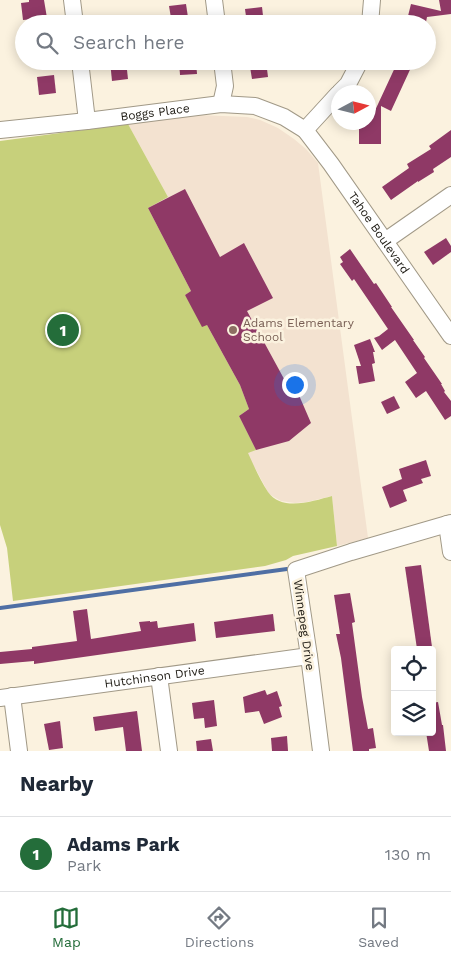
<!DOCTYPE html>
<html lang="en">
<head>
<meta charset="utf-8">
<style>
  body { margin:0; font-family:"Work Sans",sans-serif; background:#f6f6f7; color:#1f2937 }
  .controls { position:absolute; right:15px; bottom:15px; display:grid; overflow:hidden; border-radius:5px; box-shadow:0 2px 12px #0003 }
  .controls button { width:45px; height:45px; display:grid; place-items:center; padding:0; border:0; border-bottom:1px solid #e0e1e3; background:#fff; color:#1f2937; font:25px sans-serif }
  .compass { position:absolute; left:331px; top:85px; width:45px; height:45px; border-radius:50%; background:#fff; box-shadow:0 2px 12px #0003; rotate:83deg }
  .you { position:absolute; left:294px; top:384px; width:18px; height:18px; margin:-12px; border:4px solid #fff; border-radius:50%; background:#1a73e8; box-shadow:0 0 0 8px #1a73e833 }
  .badge { display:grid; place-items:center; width:32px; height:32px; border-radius:50%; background:#246d3a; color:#fff; font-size:16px; font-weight:700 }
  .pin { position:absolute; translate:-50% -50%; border:2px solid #fff; box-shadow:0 1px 5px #0006 }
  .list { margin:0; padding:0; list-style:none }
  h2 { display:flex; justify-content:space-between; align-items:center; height:65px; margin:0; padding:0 20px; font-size:21px }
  h2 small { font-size:16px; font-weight:400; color:#747a83 }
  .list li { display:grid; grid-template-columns:32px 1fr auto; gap:15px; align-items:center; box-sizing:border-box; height:75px; padding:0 20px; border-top:1px solid #e0e1e3 }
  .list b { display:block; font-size:19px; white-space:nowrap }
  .list p { margin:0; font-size:16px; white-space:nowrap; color:#747a83 }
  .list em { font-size:16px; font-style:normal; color:#747a83 }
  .icon { flex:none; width:28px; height:28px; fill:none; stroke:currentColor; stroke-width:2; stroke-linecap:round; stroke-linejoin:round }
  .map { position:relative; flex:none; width:451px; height:751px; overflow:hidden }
  .search { position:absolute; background:#fff; box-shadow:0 2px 12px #0003; left:15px; right:15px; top:15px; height:55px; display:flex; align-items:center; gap:12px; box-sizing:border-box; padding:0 18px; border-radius:28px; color:#747a83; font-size:19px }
  .sheet { height:140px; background:#fff }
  nav { display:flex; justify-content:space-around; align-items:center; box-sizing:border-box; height:70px; border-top:1px solid #e0e1e3; background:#fff; font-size:14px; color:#747a83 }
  nav a { display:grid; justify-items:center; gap:2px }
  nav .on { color:#246d3a }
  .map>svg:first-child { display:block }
  .education { fill:#f3e2d0 }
  .green { fill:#c7d07b }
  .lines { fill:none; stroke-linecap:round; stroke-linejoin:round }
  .stream { stroke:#4f6fa4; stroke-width:4 }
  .building { fill:#8f3966 }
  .minor-casing { stroke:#a19987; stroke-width:18 }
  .minor { stroke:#fff; stroke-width:16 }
  .education-dot { fill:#8d6e63; stroke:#fbf2df; stroke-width:2 }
  .labels { text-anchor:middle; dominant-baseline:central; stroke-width:5; stroke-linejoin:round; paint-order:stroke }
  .street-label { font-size:12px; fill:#1a1710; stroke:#fbf2df }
  .education-label { font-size:12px; fill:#785e54; stroke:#fbf2df; text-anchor:start }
</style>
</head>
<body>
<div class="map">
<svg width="451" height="751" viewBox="0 0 451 751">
  <rect width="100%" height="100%" fill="#fbf2df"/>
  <polygon class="education" points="199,115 247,117 260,120 278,128 294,139 306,149 318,163 368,538 337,546 332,496 307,502 295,503 281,501 269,494 247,453 144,206 168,197 128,124"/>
  <path class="green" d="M128 124 168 197 148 208 191 291 185 295 207 325 240 385 249 409 239 416 256 450 248 453C254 466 260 480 268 492 282 512 313 501 332 496L337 546 293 556 286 560 265 566 13 601 7 548 0 525V141Z"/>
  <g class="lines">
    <polyline class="stream" points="0,608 287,569"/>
  </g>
  <g class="building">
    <polygon points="29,0 44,0 47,18 23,20 21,3 29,2"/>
    <polygon points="439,0 451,0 451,14 427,17 426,22 422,21 421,24 406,24 411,4 441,11"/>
    <polygon points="186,4 189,24 172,24 169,6"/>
    <polygon points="262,7 264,24 247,24 245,9"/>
    <polygon points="110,61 126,61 128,79 112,81"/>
    <polygon points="179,61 196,61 197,74 180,75"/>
    <polygon points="249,61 266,61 268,77 252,79"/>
    <polygon points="398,61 414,61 391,111 381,106 381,144 359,144 359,124 364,125 364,122 368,122 368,117 372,117"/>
    <polygon points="54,75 56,93 39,95 37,77"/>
    <polygon points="451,130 451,157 433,169 434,172 418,182 418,181 391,200 382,187 409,168 407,164 431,149 429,146"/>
    <polygon points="185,189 220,257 244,243 273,298 247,311 289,388 295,386 311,423 289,441 256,450 239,416 249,409 240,385 207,325 202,327 185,295 191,291 148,208"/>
    <polygon points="446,238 451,246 451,252 433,265 424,252"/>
    <polygon points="350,249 374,284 376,283 392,307 391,307 414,340 413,340 425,357 424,358 442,384 441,384 445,391 444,392 451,401 451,416 445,420 426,391 416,398 405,382 417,373 395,340 382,350 374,338 379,336 388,329 354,279 352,281 340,264 343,262 340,257"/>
    <polygon points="370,339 375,352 373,352 375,363 372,364 375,381 359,384 356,366 361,366 354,345"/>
    <polygon points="394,396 400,408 387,414 381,402"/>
    <polygon points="426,460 431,476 421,479 423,483 403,490 407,501 390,508 382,487 402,479 399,469"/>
    <polygon points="421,565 432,647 417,649 405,567"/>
    <polygon points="350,593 355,622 352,623 362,697 368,729 373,728 376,748 369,749 369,751 353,751 341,658 336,634 340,634 334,595"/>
    <polygon points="87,609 91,639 141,631 139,622 150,621 150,622 157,621 158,628 194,623 196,641 34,664 34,661 0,664 0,652 32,649 32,647 77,641 73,611"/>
    <polygon points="273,614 275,631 216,638 214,622"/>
    <polygon points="265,690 267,695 277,691 282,706 279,707 282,717 264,724 259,711 245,713 243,697"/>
    <polygon points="214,700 217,726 205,728 204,718 194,719 192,703"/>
    <polygon points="438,702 442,725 443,725 446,751 429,751 426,732 432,732 432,703"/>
    <polygon points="137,711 142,751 126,751 123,727 95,731 93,717"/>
    <polygon points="60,721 63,748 49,750 44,724"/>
    <polygon points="287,736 288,751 272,751 271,738"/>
    <polygon points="211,739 213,751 197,751 196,741"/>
  </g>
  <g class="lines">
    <g class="minor-casing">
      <g id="minor">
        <polyline points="72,0 75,24"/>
        <polyline points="214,0 217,24"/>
        <polyline points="370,24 372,0"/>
        <polyline points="80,61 87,121"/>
        <polyline points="340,92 348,84 360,61"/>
        <polyline points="221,104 225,86 222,61"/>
        <path id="s1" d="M0 130 87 121 221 104 255 106 284 117 305 130 331 164 451 336"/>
        <polyline points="305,130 338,94"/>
        <polyline points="385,241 451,195"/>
        <polyline points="447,524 451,552"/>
        <polyline points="159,676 169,751"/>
        <polyline points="12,696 19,751"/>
        <path id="s2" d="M0 698 309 656"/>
        <polyline points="321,751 309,656 296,570 351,552 451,523"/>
      </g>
    </g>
    <use href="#minor" class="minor"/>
  </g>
  <circle class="education-dot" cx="233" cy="330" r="5"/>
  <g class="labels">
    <g class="street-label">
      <text stroke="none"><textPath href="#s1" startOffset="156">Boggs Place</textPath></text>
      <text stroke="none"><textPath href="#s1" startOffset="439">Tahoe Boulevard</textPath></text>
      <text transform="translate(304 625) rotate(82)">Winnepeg Drive</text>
      <text stroke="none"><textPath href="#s2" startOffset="156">Hutchinson Drive</textPath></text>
    </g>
    <g class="education-label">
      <text x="243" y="323">Adams Elementary<tspan x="243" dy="14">School</tspan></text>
    </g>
  </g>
</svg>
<div class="controls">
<button><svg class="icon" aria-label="locate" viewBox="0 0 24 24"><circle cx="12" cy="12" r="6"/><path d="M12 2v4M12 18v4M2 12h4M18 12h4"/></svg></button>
<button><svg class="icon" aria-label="layers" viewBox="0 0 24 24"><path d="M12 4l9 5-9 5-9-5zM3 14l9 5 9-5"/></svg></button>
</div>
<svg class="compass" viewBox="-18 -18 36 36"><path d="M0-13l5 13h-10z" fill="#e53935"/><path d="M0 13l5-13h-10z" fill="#747a83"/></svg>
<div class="you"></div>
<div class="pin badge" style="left:63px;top:330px">1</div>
<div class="search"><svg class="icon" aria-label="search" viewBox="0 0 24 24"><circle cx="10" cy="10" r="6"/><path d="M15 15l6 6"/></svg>Search here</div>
</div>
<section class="sheet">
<h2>Nearby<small></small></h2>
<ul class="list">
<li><span class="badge">1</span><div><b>Adams Park</b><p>Park</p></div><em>130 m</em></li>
</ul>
</section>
<nav>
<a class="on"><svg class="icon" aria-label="map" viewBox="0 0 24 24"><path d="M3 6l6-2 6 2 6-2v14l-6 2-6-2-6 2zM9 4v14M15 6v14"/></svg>Map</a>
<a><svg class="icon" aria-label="directions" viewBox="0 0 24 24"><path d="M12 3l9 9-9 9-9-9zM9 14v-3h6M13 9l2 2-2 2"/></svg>Directions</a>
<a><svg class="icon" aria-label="saved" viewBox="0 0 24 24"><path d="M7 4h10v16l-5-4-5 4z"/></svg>Saved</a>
</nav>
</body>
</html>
